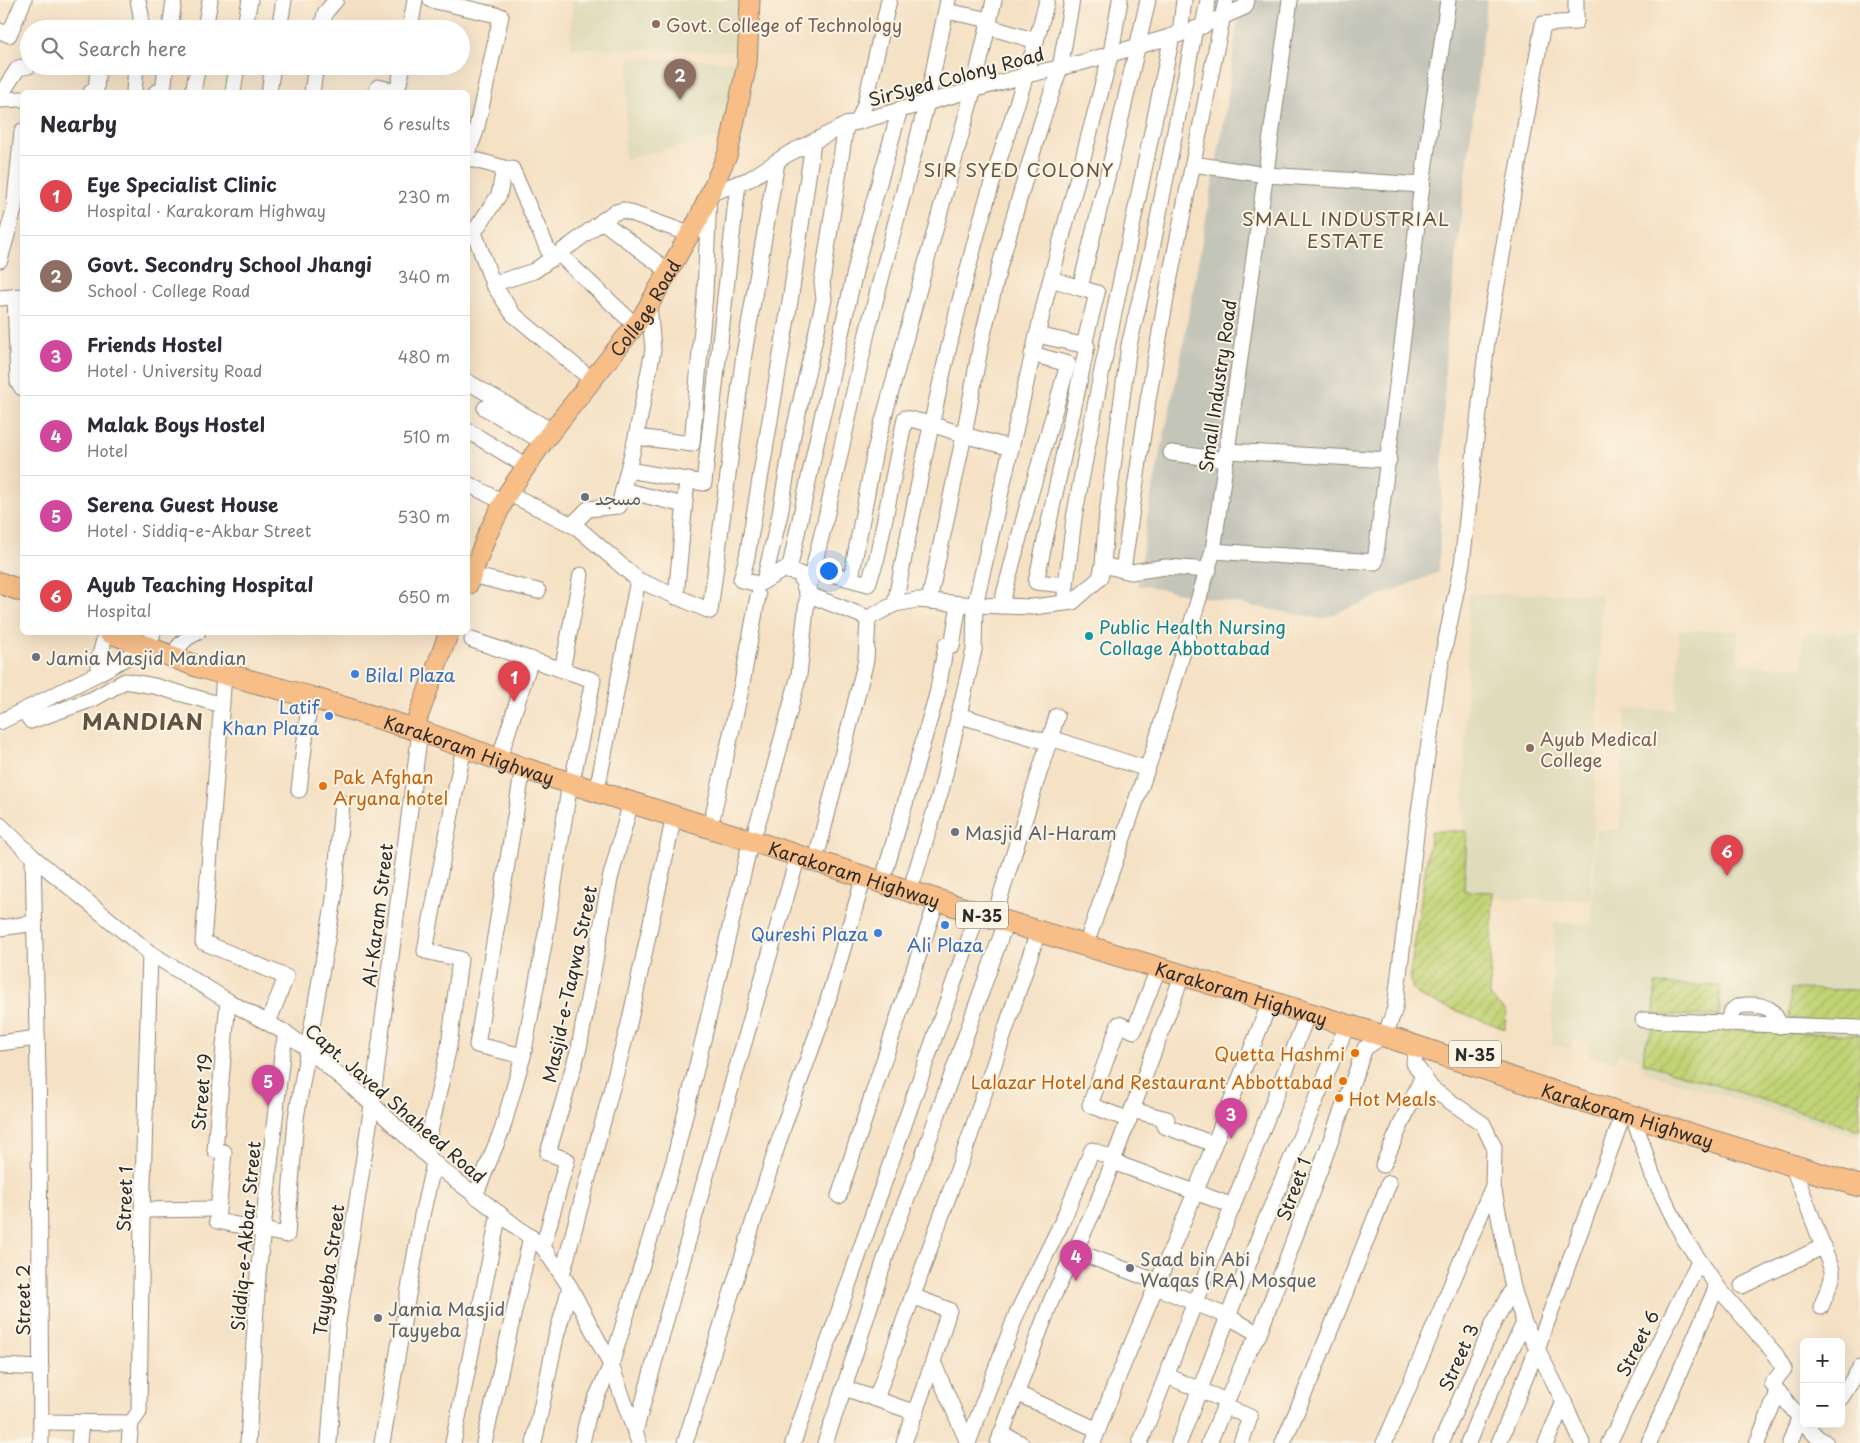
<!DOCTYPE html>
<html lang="en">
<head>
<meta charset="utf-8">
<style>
  body { margin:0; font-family:"Playpen Sans","Playpen Sans Arabic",sans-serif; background:#f2f2f3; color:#2b2b33 }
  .controls { position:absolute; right:15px; bottom:15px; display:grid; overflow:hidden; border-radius:8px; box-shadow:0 5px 20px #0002 }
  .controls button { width:45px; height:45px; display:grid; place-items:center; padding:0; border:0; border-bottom:1px solid #e1e1e2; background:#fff; color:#2b2b33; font:25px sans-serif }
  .you { position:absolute; left:828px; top:570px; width:18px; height:18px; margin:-12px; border:4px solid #fff; border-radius:50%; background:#1a73e8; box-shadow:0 0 0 8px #1a73e833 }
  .badge { display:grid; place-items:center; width:32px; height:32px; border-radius:50%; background:#b5179e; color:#fff; font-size:16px; font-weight:700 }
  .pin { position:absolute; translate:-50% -41px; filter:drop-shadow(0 1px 2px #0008) }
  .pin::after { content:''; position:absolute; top:26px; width:18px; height:15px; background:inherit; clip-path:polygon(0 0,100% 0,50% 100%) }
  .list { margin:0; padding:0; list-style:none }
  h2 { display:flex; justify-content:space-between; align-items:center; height:65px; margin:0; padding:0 20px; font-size:21px }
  h2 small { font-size:16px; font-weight:400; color:#7c7c81 }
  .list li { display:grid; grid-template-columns:32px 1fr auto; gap:15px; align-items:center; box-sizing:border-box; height:80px; padding:0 20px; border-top:1px solid #e1e1e2 }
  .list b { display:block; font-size:19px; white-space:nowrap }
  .list p { margin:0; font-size:16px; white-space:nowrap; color:#7c7c81 }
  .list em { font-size:16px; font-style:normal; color:#7c7c81 }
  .icon { flex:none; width:28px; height:28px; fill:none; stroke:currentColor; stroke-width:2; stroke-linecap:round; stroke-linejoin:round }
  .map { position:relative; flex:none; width:1860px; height:1443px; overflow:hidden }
  .search { position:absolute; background:#fff; box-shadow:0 5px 20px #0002; left:20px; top:20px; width:450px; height:55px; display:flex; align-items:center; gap:12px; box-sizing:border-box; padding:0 18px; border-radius:28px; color:#7c7c81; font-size:19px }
  .panel { position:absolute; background:#fff; box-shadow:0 5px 20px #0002; left:20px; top:90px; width:450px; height:545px; border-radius:8px }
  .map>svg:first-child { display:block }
  .built { fill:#e0dcbb }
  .industrial { fill:#c4c5b9 }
  .garden { fill:url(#garden-furrows); stroke:#767f50 }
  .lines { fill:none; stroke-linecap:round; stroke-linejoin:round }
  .minor-casing { stroke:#908678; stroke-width:17 }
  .major-casing { stroke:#908678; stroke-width:21 }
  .highway-casing { stroke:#908678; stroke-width:23 }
  .minor { stroke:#fff; stroke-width:15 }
  .major { stroke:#f7be88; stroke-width:19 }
  .highway { stroke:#f7be88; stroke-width:21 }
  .education-dot { fill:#8d6e63; stroke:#fcf5e5; stroke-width:2 }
  .worship-dot { fill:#6b7280; stroke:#fcf5e5; stroke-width:2 }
  .culture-dot { fill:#0f9aa8; stroke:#fcf5e5; stroke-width:2 }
  .shop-dot { fill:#3f7fe0; stroke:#fcf5e5; stroke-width:2 }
  .food-dot { fill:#e8710a; stroke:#fcf5e5; stroke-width:2 }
  .labels { text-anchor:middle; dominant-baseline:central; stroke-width:4; stroke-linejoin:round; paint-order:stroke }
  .shield { fill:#fcf5e5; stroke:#6a6863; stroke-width:1 }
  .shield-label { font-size:16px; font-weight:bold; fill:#2b2b2b }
  .education-label { font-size:18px; fill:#785e54; stroke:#fcf5e5; text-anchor:start }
  .street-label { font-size:18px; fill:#2b2b2b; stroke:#fcf5e5 }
  .worship-label { font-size:18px; fill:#5b616d; stroke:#fcf5e5; text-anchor:start }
  .culture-label { font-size:18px; fill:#0d838f; stroke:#fcf5e5; text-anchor:start }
  .shop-label { font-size:18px; fill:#366cbe; stroke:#fcf5e5; text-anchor:end }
  .food-label { font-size:18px; fill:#c56008; stroke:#fcf5e5; text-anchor:start }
  .neighbourhood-label { font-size:19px; letter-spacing:1px; fill:#635340; stroke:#fcf5e5 }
  .district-label { font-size:22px; font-weight:bold; letter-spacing:1px; fill:#635340; stroke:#fcf5e5 }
</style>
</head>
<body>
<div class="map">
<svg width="1860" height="1443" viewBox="0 0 1860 1443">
  <defs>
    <pattern id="garden-furrows" width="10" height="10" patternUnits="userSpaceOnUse" patternTransform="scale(1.25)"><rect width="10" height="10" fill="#c1d375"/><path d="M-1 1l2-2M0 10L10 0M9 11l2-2" fill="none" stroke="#a6b565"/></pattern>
  </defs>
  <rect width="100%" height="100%" fill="#fcf5e5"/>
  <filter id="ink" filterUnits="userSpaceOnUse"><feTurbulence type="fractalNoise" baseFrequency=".02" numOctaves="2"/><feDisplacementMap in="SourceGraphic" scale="10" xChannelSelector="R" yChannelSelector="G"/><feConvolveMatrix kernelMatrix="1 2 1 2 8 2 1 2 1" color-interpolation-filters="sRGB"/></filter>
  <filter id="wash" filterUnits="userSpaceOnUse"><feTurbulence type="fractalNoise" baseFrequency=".0096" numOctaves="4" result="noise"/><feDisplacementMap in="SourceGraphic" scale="20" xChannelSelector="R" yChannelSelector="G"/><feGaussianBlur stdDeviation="1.12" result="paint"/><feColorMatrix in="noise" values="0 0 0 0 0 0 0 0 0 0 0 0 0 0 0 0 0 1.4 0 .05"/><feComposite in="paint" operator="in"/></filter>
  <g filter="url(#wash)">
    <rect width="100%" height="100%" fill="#f5e1c4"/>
    <g class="built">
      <polygon points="572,0 742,0 742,52 570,48"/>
      <polygon points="629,58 738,61 725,141 711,139 624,159"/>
      <polygon points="1469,594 1602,594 1591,899 1551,900 1461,896"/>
      <polygon points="1679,630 1738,631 1738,665 1802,667 1804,633 1860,633 1860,1134 1855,1135 1648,1073 1641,1067 1639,1059 1619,1054 1614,1062 1589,1055 1587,1042 1582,1040 1576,1039 1569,1049 1552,1044 1554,923 1591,923 1596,829 1620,829 1625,710 1676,709"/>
    </g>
    <polygon class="industrial" points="1241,0 1487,0 1446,342 1439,572 1322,619 1138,585 1148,511 1180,362 1225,115"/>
    <g class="garden">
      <polygon points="1431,831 1467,831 1464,891 1493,892 1490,995 1497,1004 1506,1010 1505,1029 1420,997 1412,988 1410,974"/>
      <polygon points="1655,984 1720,986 1719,1016 1654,1015"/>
      <polygon points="1791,989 1860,990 1860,1022 1789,1019"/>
      <path d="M1656 1027 1860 1035V1130L1644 1063C1642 1049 1646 1037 1656 1027Z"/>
    </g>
  </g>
  <g filter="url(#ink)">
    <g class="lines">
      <g class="minor-casing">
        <g id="minor">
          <polyline points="138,0 141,15 140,29"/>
          <polyline points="431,0 501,16 476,131 468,152"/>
          <polyline points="946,11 990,20"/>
          <polyline points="1203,26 1208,0"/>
          <polyline points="989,27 1036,41"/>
          <polyline points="170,29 174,0"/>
          <polyline points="205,29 210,0"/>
          <polyline points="244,29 250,0"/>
          <polyline points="279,29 284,0"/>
          <polyline points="322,29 325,13 336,0"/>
          <polyline points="410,29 415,0"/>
          <polyline points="0,31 9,35 24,0"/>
          <polyline points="1180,34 1184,0"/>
          <polyline points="91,92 96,92 98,66"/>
          <polyline points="134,92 136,66"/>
          <polyline points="156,92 163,92 166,66"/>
          <polyline points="193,92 198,66"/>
          <polyline points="233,92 237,66"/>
          <polyline points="269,92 273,66"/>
          <polyline points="312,92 316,66"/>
          <polyline points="377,92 378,87 397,92 403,66"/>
          <polyline points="0,96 18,68 29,66"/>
          <polyline points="0,100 22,99"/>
          <polyline points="858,122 865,104 889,0"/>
          <polyline points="813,142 791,295 747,557 741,580 759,584 783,570 800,574 807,594 868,618 895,604 917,600 975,605 1033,607 1073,602 1100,578 1103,565 1131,572 1166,567 1209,570"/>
          <polyline points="468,158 504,168 499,195 474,232 493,284 534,271 572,244 613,213 623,210 689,234"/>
          <polyline points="1193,164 1266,175 1422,185"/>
          <polyline points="512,169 552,259"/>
          <polyline points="602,221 668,271"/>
          <polyline points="559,254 635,325"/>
          <polyline points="0,260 14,210 22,131"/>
          <polyline points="1051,279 1080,288"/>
          <polyline points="493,284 513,314 592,380"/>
          <polyline points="15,297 18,382 22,388"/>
          <polyline points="0,298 22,296"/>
          <polyline points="1037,335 1087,346 1036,582 1066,585 1065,594"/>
          <polyline points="1084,345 1097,293 1080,288 1114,149 1148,0"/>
          <polyline points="468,382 552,431"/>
          <polyline points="485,408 543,442"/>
          <polyline points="468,431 526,466"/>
          <polyline points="636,437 692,444 705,294 709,194 750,179 788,154 846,125 1027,75 1080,63 1180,34 1195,29 1245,7 1247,0"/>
          <polyline points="1227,451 1389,460"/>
          <polyline points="1171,453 1226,460"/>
          <polyline points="628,470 704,483 738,183"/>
          <polyline points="468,484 503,502"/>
          <polyline points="623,490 684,505"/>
          <polyline points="508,493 578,528 638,580 710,611 744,354 777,162"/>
          <polyline points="572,525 588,509 619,506 636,437 653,350 649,304"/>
          <polyline points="1213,551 1375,562 1422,185 1448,0"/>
          <polyline points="1103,565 1107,513 1129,345 1152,249 1195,29"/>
          <polyline points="813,569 868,584 877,558 905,418 931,424 964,435 981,343 999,268 1041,124 1060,68 1072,0"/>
          <polyline points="1123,570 1148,400 1168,287 1226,0"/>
          <polyline points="789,571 820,426 859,254 900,109"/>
          <polyline points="471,575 538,591"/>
          <polyline points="851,578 875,450 973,91 994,0"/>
          <polyline points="764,581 780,514 793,435 824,299 822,282 846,125"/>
          <polyline points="1066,585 1074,518 1100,380 1172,36"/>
          <polyline points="676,597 687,480"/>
          <polyline points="929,601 964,435 1011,448"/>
          <path d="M895 604C918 483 943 362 975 242 996 161 1027 82 1047 0"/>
          <polyline points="1001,606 1030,496 1068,364 1032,354"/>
          <polyline points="152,637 153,632"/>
          <polyline points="472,640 593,680 574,772"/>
          <polyline points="178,647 187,638 198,632"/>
          <polyline points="562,670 581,575"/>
          <polyline points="99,673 99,659 106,632"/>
          <polyline points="224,675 203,942 286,977 268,1023"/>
          <polyline points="24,711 31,721 93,699 125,681 154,686 222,705"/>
          <polyline points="958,715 1050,743"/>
          <polyline points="0,722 99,673 136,652 154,651"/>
          <polyline points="1051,738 1147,769"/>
          <polyline points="503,747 531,659"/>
          <polyline points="523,768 477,1045 523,1056"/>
          <polyline points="599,780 638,580"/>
          <polyline points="299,790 310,697"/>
          <polyline points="713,815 741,689 758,596"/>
          <polyline points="0,825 33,857 150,953 228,1001 286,1033 309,1050 372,1104 441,1169 543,1247 570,1287 611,1365 639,1443"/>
          <polyline points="756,828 768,791 799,675 808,590 827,513 867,333 927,102 948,0"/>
          <polyline points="819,847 866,660 868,618"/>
          <polyline points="33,857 39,1118 41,1443"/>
          <polyline points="886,869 937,694 946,645 952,646 959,604"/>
          <polyline points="914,878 942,787 974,650 975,605 1011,448 1046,297 1111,53 1120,0"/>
          <polyline points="998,904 1057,716"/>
          <polyline points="0,928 35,923"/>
          <polyline points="1090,933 1154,749 1213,551 1290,0"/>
          <polyline points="228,1001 215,1150 224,1152 217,1221 287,1235 296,1118 334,899 342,802"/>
          <polyline points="1643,1020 1860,1028"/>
          <path d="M1726 1024C1729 1018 1731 1010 1737 1007 1741 1005 1746 1005 1750 1005 1767 1005 1774 1009 1780 1026"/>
          <polyline points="1389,1025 1395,1008 1417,826 1439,673 1462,564 1487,341 1543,24 1576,22 1576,0"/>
          <polyline points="0,1043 37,1038"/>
          <polyline points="1416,1047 1414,1063 1432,1089 1483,1124 1494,1147 1493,1186 1513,1288 1524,1323 1564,1402 1582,1443"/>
          <polyline points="1132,1110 1167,1119 1164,1126 1214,1144"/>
          <polyline points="1633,1116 1652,1174 1683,1237 1720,1290 1776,1355 1784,1369 1772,1384 1804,1423"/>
          <polyline points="1129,1120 1090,1105 1119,1024 1134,1031 1158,969"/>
          <polyline points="425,1154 449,1046 460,959 425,951 464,746"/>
          <polyline points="1113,1162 1233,1206"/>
          <polyline points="1383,1165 1423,1075"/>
          <polyline points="1792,1165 1832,1270 1832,1279 1821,1307"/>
          <polyline points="475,1196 502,1130 523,1056 547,928 570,783"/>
          <polyline points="839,1196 937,900"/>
          <polyline points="142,1210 217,1209"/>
          <polyline points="543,1247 567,1160 548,1153 579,1048 610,879 631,802"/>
          <polyline points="1075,1251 1158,1282"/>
          <polyline points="562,1275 629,1024 674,816"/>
          <polyline points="1742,1286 1824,1246"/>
          <polyline points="1156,1287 1227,1316 1259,1334"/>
          <polyline points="912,1296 949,1310 933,1362 968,1443"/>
          <polyline points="0,1366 41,1368"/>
          <polyline points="1167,1376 1226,1401"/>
          <polyline points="844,1388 891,1240 922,1159 1006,922"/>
          <polyline points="1016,1393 1098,1430"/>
          <polyline points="1841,1398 1860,1368"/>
          <polyline points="876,1399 916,1413"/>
          <polyline points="1224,1406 1250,1417 1241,1443"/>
          <polyline points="41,1422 131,1423"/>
          <polyline points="1805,1424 1817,1437 1826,1443"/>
          <polyline points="635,1432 712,1154 798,856"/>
          <polyline points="1001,1434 1021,1443"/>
          <polyline points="79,1443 81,1422"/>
          <polyline points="129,1443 131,1423 139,1412 142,1216 150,953"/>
          <polyline points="248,1443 258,1275 282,1054 286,1033"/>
          <polyline points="329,1443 337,1329 371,1112 420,731"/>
          <polyline points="382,1443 422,1215 434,1163"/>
          <polyline points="453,1443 499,1213"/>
          <polyline points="484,1443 531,1237"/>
          <polyline points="534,1443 556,1337 570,1287"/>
          <polyline points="582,1443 588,1416 611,1365 674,1161 751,840"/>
          <polyline points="685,1443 762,1194 784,1125 823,1017 864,877"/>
          <polyline points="793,1443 978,913"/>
          <polyline points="825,1443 844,1388 876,1399 970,1136 1038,932"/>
          <polyline points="904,1443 933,1362"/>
          <polyline points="968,1443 1017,1313 1062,1222 1092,1150 1114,1159"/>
          <polyline points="998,1443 1051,1301 1097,1204 1182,976"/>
          <polyline points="1093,1443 1116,1382 1195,1193 1270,1002"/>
          <polyline points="1140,1443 1308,1013"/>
          <polyline points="1179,1443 1264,1224 1347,1025"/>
          <polyline points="1209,1443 1246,1356 1259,1334 1365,1048 1383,1036"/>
          <polyline points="1283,1443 1312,1376 1389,1183"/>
          <path d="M1384 1443C1423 1359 1455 1271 1493 1186"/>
          <polyline points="1441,1443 1493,1324 1513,1288"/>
          <polyline points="1468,1443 1478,1418 1524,1323"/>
          <polyline points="1499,1443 1537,1349 1624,1113"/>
          <polyline points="1546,1443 1564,1402"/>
          <polyline points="1609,1443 1699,1261"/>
          <polyline points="1649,1443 1717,1286"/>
          <polyline points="1757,1443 1778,1392"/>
          <polyline points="1790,1443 1799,1418"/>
        </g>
      </g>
      <g class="major-casing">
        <g id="major">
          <path id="s1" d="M468 585 487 535 508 493 543 442 642 317 698 220 728 153 747 64 750 0"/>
          <polyline points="417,720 449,632"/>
        </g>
      </g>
      <g class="highway-casing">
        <g id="highway">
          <polyline points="0,583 22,591"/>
          <path id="s2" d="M109 632 199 667 310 697 420 731 523 768 978 913 1397 1040 1563 1095 1860 1186"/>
        </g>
      </g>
      <use href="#minor" class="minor"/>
      <use href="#major" class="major"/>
      <use href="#highway" class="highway"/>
    </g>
  </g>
  <g class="education-dot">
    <circle cx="656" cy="24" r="5"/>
    <circle cx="1530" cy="748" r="5"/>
  </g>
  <g class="worship-dot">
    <circle cx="585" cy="497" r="5"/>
    <circle cx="36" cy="657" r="5"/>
    <circle cx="955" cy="832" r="5"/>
    <circle cx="1130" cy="1268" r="5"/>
    <circle cx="378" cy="1318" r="5"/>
  </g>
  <circle class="culture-dot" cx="1089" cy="636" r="5"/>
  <g class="shop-dot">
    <circle cx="355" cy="674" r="5"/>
    <circle cx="329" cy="716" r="5"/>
    <circle cx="945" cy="925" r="5"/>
    <circle cx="878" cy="933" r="5"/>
  </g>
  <g class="food-dot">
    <circle cx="323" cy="786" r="5"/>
    <circle cx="1355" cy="1053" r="5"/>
    <circle cx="1343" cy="1081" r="5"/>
    <circle cx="1339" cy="1098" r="5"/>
  </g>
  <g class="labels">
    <g class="shield">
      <rect x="956" y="901.5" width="52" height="27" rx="4"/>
      <rect x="1449" y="1040.5" width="52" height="27" rx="4"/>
    </g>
    <g class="shield-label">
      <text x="982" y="915">N-35</text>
      <text x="1475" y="1054">N-35</text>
    </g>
    <g class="education-label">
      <text x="666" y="24">Govt. College of Technology</text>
      <text x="1540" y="738">Ayub Medical<tspan x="1540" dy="21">College</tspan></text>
    </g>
    <g class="street-label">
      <text transform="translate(956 76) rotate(-15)">SirSyed Colony Road</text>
      <text stroke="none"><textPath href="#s1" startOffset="331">College Road</textPath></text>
      <text transform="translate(1217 386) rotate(-82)">Small Industry Road</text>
      <text stroke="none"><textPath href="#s2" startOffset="379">Karakoram Highway</textPath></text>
      <text stroke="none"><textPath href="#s2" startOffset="784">Karakoram Highway</textPath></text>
      <text transform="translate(377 915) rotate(-83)">Al-Karam Street</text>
      <text transform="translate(569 984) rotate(-78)">Masjid-e-Taqwa Street</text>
      <text stroke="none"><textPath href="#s2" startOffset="1189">Karakoram Highway</textPath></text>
      <text transform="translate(201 1092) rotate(-85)">Street 19</text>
      <text transform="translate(396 1103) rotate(41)">Capt. Javed Shaheed Road</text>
      <text stroke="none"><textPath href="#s2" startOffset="1594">Karakoram Highway</textPath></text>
      <text transform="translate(1293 1189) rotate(-70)">Street 1</text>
      <text transform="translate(124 1199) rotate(-88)">Street 1</text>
      <text transform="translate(245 1236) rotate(-85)">Siddiq-e-Akbar Street</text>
      <text transform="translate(328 1270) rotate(-82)">Tayyeba Street</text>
      <text transform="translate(22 1300) rotate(-90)">Street 2</text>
      <text transform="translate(1637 1343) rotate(-63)">Street 6</text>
      <text transform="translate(1458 1357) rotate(-66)">Street 3</text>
    </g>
    <g class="worship-label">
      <text x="595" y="497">مسجد</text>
      <text x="46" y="657">Jamia Masjid Mandian</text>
      <text x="965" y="832">Masjid Al-Haram</text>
      <text x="1140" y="1258">Saad bin Abi<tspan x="1140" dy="21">Waqas (RA) Mosque</tspan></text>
      <text x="388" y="1308">Jamia Masjid<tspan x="388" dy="21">Tayyeba</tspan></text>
    </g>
    <g class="culture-label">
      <text x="1099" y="626">Public Health Nursing<tspan x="1099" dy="21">Collage Abbottabad</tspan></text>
    </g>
    <g class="shop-label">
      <text x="365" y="674" text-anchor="start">Bilal Plaza</text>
      <text x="319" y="706">Latif<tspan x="319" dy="21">Khan Plaza</tspan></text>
      <text x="868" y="933">Qureshi Plaza</text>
      <text x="945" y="944" text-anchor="middle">Ali Plaza</text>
    </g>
    <g class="food-label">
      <text x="333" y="776">Pak Afghan<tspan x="333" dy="21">Aryana hotel</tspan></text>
      <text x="1345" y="1053" text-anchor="end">Quetta Hashmi</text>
      <text x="1333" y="1081" text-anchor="end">Lalazar Hotel and Restaurant Abbottabad</text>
      <text x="1349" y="1098">Hot Meals</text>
    </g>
    <g class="neighbourhood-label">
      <text x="1019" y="169">SIR SYED COLONY</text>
      <text x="1346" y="218">SMALL INDUSTRIAL<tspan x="1346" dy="22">ESTATE</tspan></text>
    </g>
    <g class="district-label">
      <text x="143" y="720">MANDIAN</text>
    </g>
  </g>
</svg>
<div class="controls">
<button>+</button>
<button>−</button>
</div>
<div class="you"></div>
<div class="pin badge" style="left:514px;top:702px;background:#e0444e">1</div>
<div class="pin badge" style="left:680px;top:100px;background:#8d6e63">2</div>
<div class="pin badge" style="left:1231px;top:1139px;background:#d1479c">3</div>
<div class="pin badge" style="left:1076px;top:1281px;background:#d1479c">4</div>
<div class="pin badge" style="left:268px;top:1106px;background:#d1479c">5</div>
<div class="pin badge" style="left:1727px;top:876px;background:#e0444e">6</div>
<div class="search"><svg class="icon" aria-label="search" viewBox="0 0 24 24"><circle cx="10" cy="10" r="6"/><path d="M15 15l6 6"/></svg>Search here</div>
<section class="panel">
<h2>Nearby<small>6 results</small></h2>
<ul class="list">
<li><span class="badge" style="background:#e0444e">1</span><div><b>Eye Specialist Clinic</b><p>Hospital · Karakoram Highway</p></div><em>230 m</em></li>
<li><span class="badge" style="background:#8d6e63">2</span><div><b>Govt. Secondry School Jhangi</b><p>School · College Road</p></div><em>340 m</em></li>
<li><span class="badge" style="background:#d1479c">3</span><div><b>Friends Hostel</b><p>Hotel · University Road</p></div><em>480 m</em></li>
<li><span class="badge" style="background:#d1479c">4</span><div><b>Malak Boys Hostel</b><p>Hotel</p></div><em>510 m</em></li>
<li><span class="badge" style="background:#d1479c">5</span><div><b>Serena Guest House</b><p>Hotel · Siddiq-e-Akbar Street</p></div><em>530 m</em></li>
<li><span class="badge" style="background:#e0444e">6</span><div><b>Ayub Teaching Hospital</b><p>Hospital</p></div><em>650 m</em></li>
</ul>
</section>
</div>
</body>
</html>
